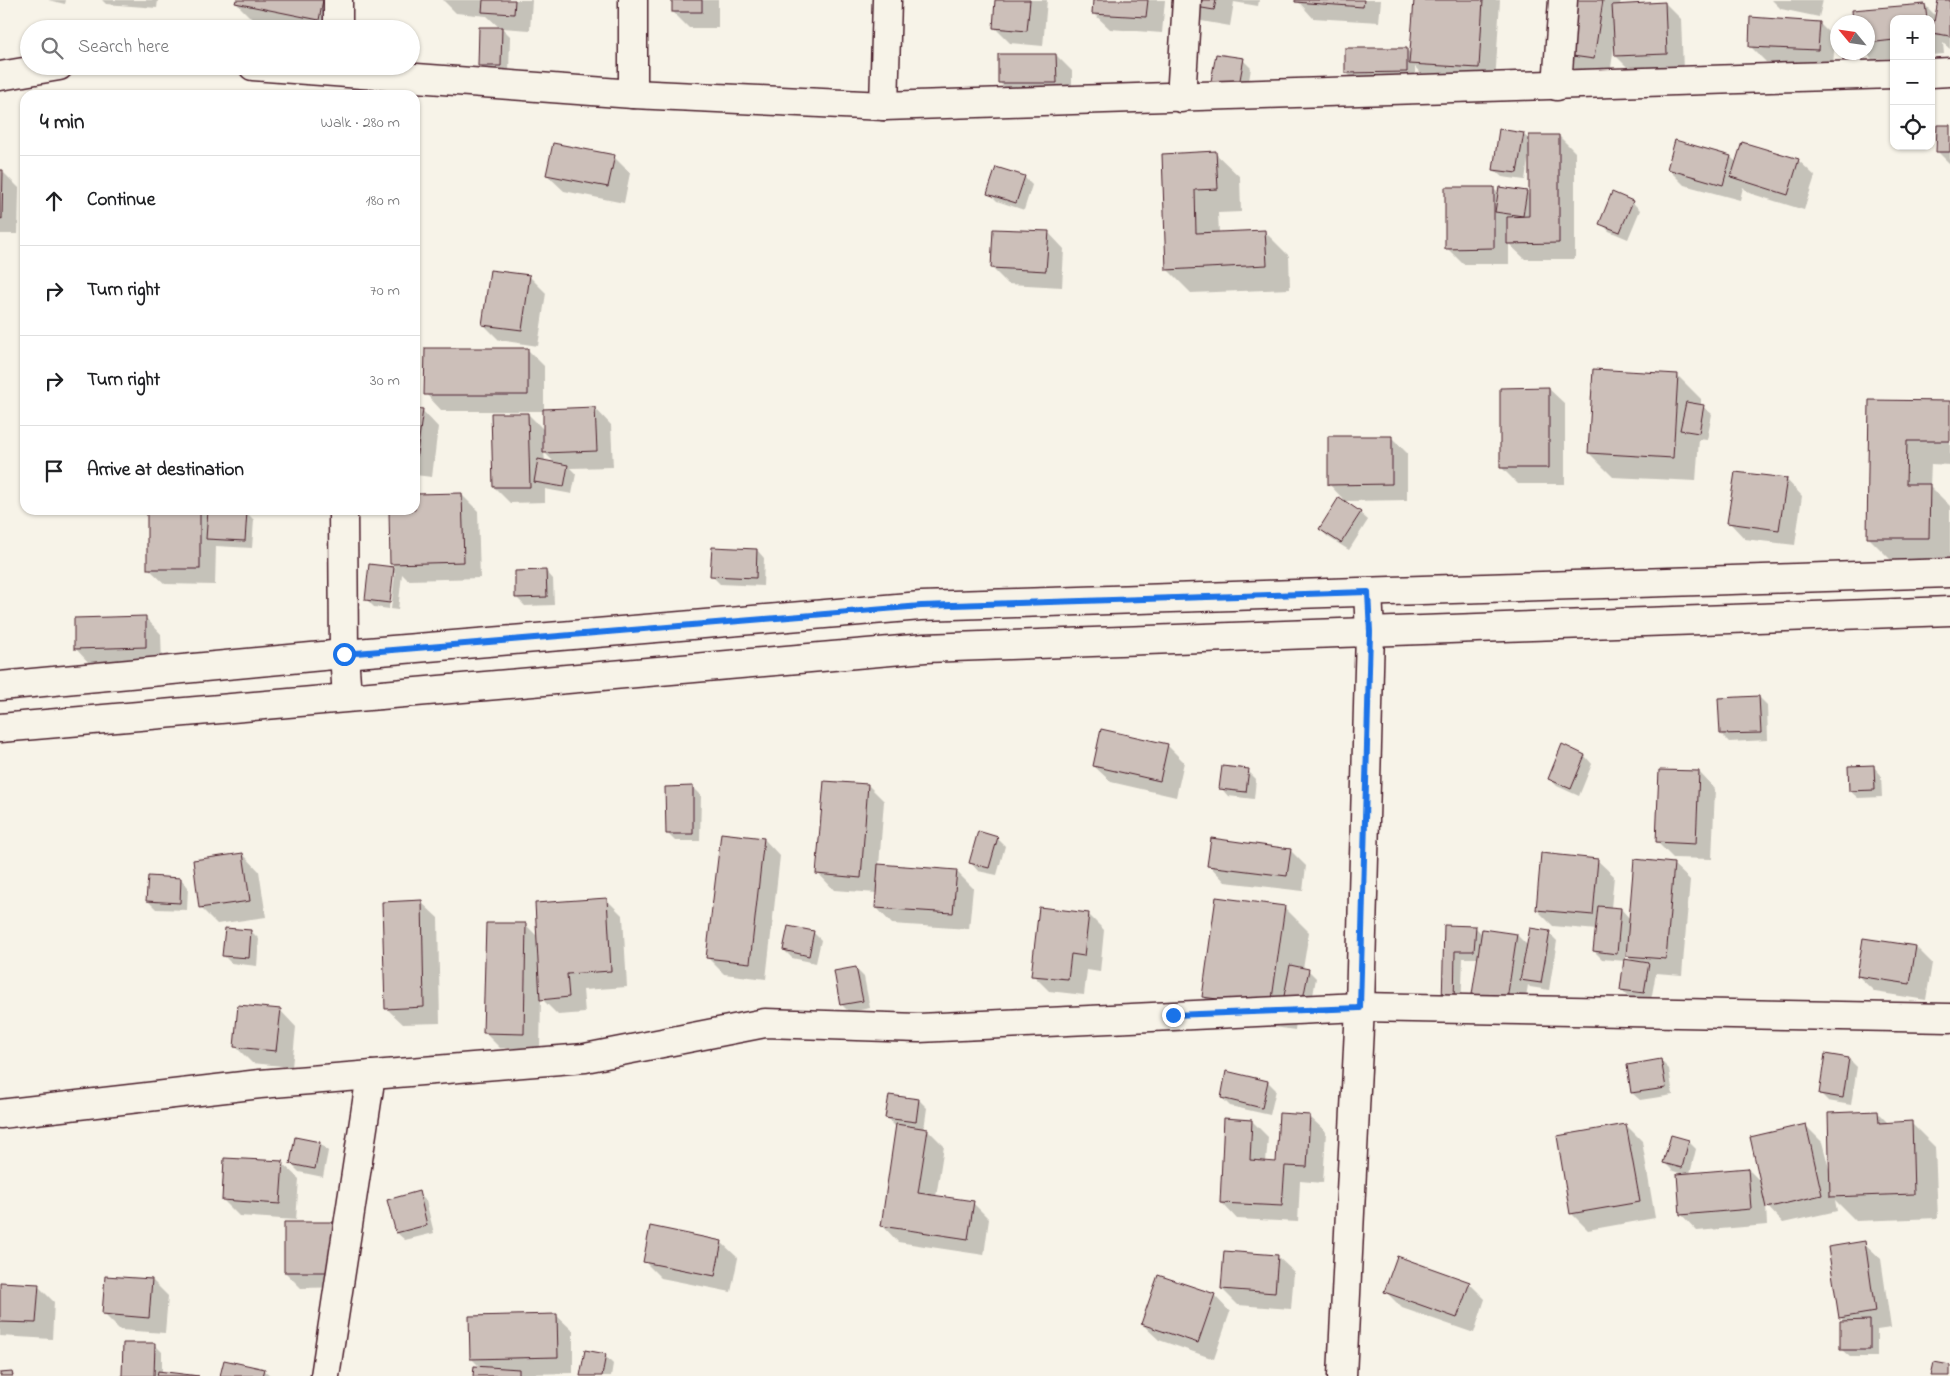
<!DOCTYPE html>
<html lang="en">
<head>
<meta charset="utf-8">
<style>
  body { margin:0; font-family:"Indie Flower",sans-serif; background:#f6f6f6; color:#202124 }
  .controls { position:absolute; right:15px; top:15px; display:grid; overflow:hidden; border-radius:10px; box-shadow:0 1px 4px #0004 }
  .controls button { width:45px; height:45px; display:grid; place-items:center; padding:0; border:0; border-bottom:1px solid #e0e0e0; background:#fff; color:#202124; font:25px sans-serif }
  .compass { position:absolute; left:1830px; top:15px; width:45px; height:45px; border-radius:50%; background:#fff; box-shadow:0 1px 4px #0004; rotate:299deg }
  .stop { position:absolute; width:15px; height:15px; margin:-11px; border:4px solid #1a73e8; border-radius:50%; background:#fff }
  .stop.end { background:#1a73e8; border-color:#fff; box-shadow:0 1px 5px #0008 }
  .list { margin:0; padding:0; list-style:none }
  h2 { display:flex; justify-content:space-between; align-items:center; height:65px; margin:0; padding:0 20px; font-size:21px }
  h2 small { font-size:16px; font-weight:400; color:#757577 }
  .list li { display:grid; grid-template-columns:32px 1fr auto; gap:15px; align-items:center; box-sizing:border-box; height:90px; padding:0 20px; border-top:1px solid #e0e0e0 }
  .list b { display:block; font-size:19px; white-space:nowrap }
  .list em { font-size:16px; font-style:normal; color:#757577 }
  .icon { flex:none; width:28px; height:28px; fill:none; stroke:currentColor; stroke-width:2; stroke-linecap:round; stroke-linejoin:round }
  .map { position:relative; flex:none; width:1950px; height:1376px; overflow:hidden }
  .search { position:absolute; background:#fff; box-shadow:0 1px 4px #0004; left:20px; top:20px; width:400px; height:55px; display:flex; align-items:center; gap:12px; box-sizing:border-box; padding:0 18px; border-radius:28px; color:#757577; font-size:19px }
  .panel { position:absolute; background:#fff; box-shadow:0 1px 4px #0004; left:20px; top:90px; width:400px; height:425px; border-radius:15px }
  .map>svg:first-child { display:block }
  .shadow { fill:#0003; fill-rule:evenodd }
  .building { fill:#ccbfb9; stroke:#4a1f2b }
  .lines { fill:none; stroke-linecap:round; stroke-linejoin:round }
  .street-casing { stroke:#4a1f2b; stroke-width:31 }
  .secondary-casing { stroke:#4a1f2b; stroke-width:31 }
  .street { stroke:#f7f3e8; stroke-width:28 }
  .secondary { stroke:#f7f3e8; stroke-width:28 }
  .route { stroke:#1a73e8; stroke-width:6 }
</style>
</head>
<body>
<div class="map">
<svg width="1950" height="1376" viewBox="0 0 1950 1376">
  <rect width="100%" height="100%" fill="#f7f3e8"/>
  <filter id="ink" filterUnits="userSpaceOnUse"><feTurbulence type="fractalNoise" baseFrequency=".02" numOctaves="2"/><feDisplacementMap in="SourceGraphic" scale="10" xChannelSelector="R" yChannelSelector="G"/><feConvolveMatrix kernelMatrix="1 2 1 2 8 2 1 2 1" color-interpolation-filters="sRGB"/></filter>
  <g filter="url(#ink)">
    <g class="shadow">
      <polygon points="48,0 66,0 65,4"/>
      <polygon points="102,0 158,0 157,8 106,4"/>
      <polygon points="237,0 335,0 336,29 301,29 252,19 236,3"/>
      <polygon points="443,0 532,0 530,30 502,28 510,36 509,73 487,73 479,65 500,28 487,16 456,13"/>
      <polygon points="673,0 718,0 718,28 689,28 673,12"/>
      <polygon points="997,0 1047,0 1043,46 1010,43 994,27"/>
      <polygon points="1094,0 1165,0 1162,33 1110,29 1093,13"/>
      <polygon points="1174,0 1259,0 1258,6 1234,2 1230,26 1190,19"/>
      <polygon points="1297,0 1381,0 1379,22 1313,18"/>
      <polygon points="1415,0 1500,0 1495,84 1427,80 1415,67 1415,80 1354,80 1346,72 1406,49 1411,54"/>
      <polygon points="1568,0 1621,0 1620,5 1665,3 1681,19 1683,70 1632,72 1616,56 1614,46 1610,75 1576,70 1560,54"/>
      <polygon points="1772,0 1823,0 1819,17 1781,9"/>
      <polygon points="1939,0 1950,2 1950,49 1943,43 1944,54 1931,55 1931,19 1894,19 1894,58 1872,59 1865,52 1868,52 1868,22 1854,22 1853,11 1925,5 1936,16"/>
      <polygon points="1819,23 1835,39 1833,66 1766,62 1750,46"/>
      <polygon points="1056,55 1072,71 1072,98 1016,99 999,82"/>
      <polygon points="1243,60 1251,68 1247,93 1220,88 1212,80"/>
      <polygon points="1950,127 1950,164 1937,151"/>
      <polygon points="1523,134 1531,141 1559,136 1575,152 1575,259 1525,259 1509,244 1509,264 1463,264 1447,248 1493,188 1499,194 1527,192 1531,197 1529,154 1525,180 1502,177 1494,170"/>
      <polygon points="1215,153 1240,177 1241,212 1218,213 1219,233 1265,232 1289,256 1290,289 1191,293 1167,269 1163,155"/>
      <polygon points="614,157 630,173 624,203 564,191 547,175"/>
      <polygon points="1731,157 1737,163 1798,160 1815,176 1804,210 1749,193 1743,187 1740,200 1684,185 1668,169"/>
      <polygon points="0,172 3,172 19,188 18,234 0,234"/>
      <polygon points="1024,177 1032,185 1024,210 997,201 989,193"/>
      <polygon points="1632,202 1640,210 1628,239 1609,231 1601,223"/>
      <polygon points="1048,232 1064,249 1062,287 1008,284 992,268"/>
      <polygon points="529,276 546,293 538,346 499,340 483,324"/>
      <path d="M528 350 544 366V410L595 408 611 425 613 467 570 468 576 474 572 494 545 489V502L510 503 494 487 528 414 544 430V411H442L426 394ZM544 452 556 464 545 462Z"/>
      <polygon points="1677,375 1701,399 1701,405 1712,414 1707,440 1699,439 1696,481 1613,477 1589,453"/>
      <polygon points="1548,388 1565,404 1565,484 1518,484 1502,468"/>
      <polygon points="1870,401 1950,402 1950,465 1931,464 1930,486 1950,506 1950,562 1892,561 1868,537"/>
      <polygon points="415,410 422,410 438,427 432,477 415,475"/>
      <polygon points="1391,437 1407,453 1407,500 1345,501 1329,484"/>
      <polygon points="1786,479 1802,496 1795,545 1745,539 1729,522"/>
      <path d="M461 494 478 511 480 578 408 580 402 574 398 610 374 607 366 599 370 565 396 568 391 564 390 510H415V496ZM392 573H395L391 609H389Z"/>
      <polygon points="149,510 201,510 209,517 246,512 254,520 252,548 216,546 215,585 165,584 148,568"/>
      <polygon points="1360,513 1368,520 1349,550 1328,537 1320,529"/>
      <polygon points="757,550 764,558 763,586 720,584 712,576"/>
      <polygon points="546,571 553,579 554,605 525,606 517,598"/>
      <polygon points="145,617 161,634 162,663 91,665 75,648"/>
      <polygon points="1759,697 1767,705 1768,740 1729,742 1721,734"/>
      <polygon points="1102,731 1168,746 1184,762 1176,797 1111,782 1094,766"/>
      <polygon points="1585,756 1592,764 1579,796 1557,786 1549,778"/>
      <polygon points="1874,767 1881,775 1882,797 1858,798 1850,791"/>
      <polygon points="1248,771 1256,779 1254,799 1228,796 1221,788"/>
      <polygon points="1699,772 1715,789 1712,859 1673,858 1657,842"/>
      <polygon points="868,785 884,801 879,866 956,871 973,888 969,929 892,924 876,907 877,893 834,890 818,873"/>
      <polygon points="693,787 701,795 700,841 675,841 667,833"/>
      <polygon points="997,838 1005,846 997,875 978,871 971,863"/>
      <polygon points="764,839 780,856 766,979 724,974 708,958"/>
      <polygon points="1290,850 1306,866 1303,891 1225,882 1209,865"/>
      <polygon points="243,854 259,871 266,917 217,924 201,908 194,861"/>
      <path d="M1597 860 1614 876 1611 908 1621 909 1630 919 1673 864 1690 880 1682 975 1656 973 1651 1000 1629 997 1621 989 1625 961 1602 959 1594 951 1597 930 1553 926 1537 910ZM1625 954 1634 962 1625 961Z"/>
      <polygon points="181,879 188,887 187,910 156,909 148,901"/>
      <polygon points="1217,898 1285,908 1309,932 1303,969 1308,970 1316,978 1311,1007 1298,1004 1295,1030 1227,1020 1203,996"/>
      <polygon points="607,900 623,916 627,987 583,990 585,1013 558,1015 541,998 540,1049 500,1048 484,1032 526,925 538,937"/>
      <polygon points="421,902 438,918 440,1023 403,1024 386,1008"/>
      <polygon points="1088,914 1104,930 1100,972 1087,970 1084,995 1049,991 1033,975"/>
      <polygon points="1446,927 1475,927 1482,934 1517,935 1528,946 1549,933 1557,941 1549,990 1530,987 1528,985 1522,1021 1479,958 1463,958 1461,1011 1451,1010"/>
      <polygon points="251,931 259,939 257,966 231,963 224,956"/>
      <polygon points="813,932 821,940 816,963 792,958 784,950"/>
      <polygon points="1916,947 1932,963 1926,1000 1875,992 1858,976"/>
      <polygon points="856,969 864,977 870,1008 849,1012 841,1004"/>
      <polygon points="280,1010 296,1027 292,1067 252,1063 236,1047"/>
      <polygon points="1849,1059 1857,1067 1851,1105 1828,1101 1821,1094"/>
      <polygon points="1661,1061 1669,1069 1673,1095 1640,1100 1632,1093"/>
      <polygon points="1268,1082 1276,1090 1270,1115 1230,1106 1222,1098"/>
      <polygon points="919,1100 927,1108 924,1129 928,1130 944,1146 936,1197 973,1203 989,1219 984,1255 898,1242 882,1225 897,1126 895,1126 887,1118"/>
      <polygon points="1878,1113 1889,1124 1911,1123 1935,1147 1938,1218 1856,1221 1835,1200 1837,1211 1783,1223 1766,1205 1767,1225 1697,1231 1681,1214 1684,1174 1673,1171 1665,1163 1688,1141 1696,1149 1690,1174 1748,1169 1762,1183 1806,1126 1822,1142 1831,1176"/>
      <polygon points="1309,1116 1326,1132 1323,1183 1300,1181 1298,1222 1237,1219 1221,1202 1252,1121 1268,1137 1266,1162 1277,1163"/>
      <polygon points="1626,1125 1642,1141 1655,1218 1588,1230 1572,1214 1558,1137"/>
      <polygon points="320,1143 328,1151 323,1177 299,1172 291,1164"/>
      <polygon points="282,1163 299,1179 296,1220 239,1216 223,1200"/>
      <polygon points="418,1193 426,1201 434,1233 405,1240 397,1233"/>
      <polygon points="332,1224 348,1240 348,1287 301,1288 285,1272"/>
      <polygon points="721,1242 738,1258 731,1292 661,1278 645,1262"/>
      <polygon points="1864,1243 1881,1259 1891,1328 1877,1330 1877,1357 1850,1357 1842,1350 1845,1322 1840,1317"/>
      <polygon points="1277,1256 1294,1272 1291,1309 1238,1305 1222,1289"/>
      <polygon points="152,1280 168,1296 165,1333 120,1330 103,1313"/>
      <polygon points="1469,1283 1485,1299 1474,1333 1402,1308 1386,1292"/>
      <polygon points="0,1284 38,1286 54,1302 52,1339 0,1336"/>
      <polygon points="1214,1295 1230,1312 1214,1359 1159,1340 1142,1324"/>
      <polygon points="556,1315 573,1331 573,1373 522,1374 524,1376 474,1376 481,1368 471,1358"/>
      <polygon points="154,1344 162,1352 162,1372 189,1376 123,1376"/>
      <polygon points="605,1356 613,1364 611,1376 581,1376"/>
      <polygon points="264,1370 271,1376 221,1376"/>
    </g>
    <g class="building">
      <polygon points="236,0 323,0 319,20 235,3"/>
      <polygon points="483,0 515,0 514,14 482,12"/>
      <rect x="672" y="0" width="30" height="12"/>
      <polygon points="995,0 1030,0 1027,31 993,28"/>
      <polygon points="1093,0 1148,0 1146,17 1092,14"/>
      <polygon points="1173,0 1216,0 1214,10 1172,3"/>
      <polygon points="1295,0 1364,0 1363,7 1295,2"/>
      <polygon points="1414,0 1483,0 1479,68 1409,64"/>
      <polygon points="1566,0 1603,0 1594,59 1558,54"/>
      <polygon points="1938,0 1950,0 1950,36 1932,33"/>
      <polygon points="1665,2 1667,54 1615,56 1612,5"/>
      <polygon points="1925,4 1927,19 1894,19 1894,40 1868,43 1868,22 1853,22 1852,10"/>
      <polygon points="1750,17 1820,22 1818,50 1749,47"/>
      <polygon points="479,27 502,27 501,66 478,66"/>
      <polygon points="1345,48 1407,48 1407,72 1345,73"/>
      <polygon points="998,54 1056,54 1057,83 998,83"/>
      <polygon points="1216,54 1244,58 1239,85 1211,81"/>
      <polygon points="1937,125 1950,125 1950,152 1936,152"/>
      <polygon points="1499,129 1524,133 1517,173 1493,170"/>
      <polygon points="1529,135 1559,135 1559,243 1507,244 1507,217 1529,216"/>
      <polygon points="1675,140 1731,156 1723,185 1667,169"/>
      <polygon points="1742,142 1799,159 1788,195 1731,177"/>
      <polygon points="553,143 615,155 608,187 546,175"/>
      <polygon points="1216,151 1218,189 1195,190 1196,233 1265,230 1267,265 1166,270 1162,154"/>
      <polygon points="996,167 1025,176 1016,203 987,194"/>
      <polygon points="0,170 3,170 2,219 0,218"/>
      <polygon points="1445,187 1494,187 1494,248 1445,249"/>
      <polygon points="1499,187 1527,191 1523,216 1495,212"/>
      <polygon points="1612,192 1633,201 1620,232 1599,224"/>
      <polygon points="993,229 1049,231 1046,271 991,268"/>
      <polygon points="490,270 530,275 522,330 482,325"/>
      <polygon points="425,348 528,348 528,395 424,395"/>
      <polygon points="1593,369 1678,374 1673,458 1588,453"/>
      <polygon points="1549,387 1549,468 1500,468 1500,388"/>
      <polygon points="1869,400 1950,401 1950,441 1907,441 1906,484 1930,484 1929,538 1867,538"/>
      <polygon points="1686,402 1704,405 1699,433 1680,430"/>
      <polygon points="595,407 597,451 543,453 543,409"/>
      <polygon points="415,408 423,409 416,461 415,461"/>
      <polygon points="491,413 528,413 530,487 493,487"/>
      <polygon points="1328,436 1392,436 1392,484 1328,485"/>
      <polygon points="538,459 568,465 564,487 534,482"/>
      <polygon points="1735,472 1787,478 1779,530 1727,523"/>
      <polygon points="462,493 464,562 390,564 389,510 415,510 415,494"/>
      <polygon points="1339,497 1361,512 1341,543 1319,529"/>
      <rect x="147" y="510" width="53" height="59"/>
      <polygon points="208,510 247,511 245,541 206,539"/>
      <polygon points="712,547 757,549 756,578 710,576"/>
      <polygon points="369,564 394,567 390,603 365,600"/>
      <polygon points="546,570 547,597 515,598 515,571"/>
      <polygon points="146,616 146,647 74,649 74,618"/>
      <polygon points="1759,696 1761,733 1720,734 1718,698"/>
      <polygon points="1101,729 1168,744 1160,781 1093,766"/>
      <polygon points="1562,744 1585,755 1571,789 1548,779"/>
      <polygon points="1874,765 1875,790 1849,791 1848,766"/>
      <polygon points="1222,766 1249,769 1246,792 1219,789"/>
      <polygon points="1659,770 1699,771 1696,844 1656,842"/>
      <polygon points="824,781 868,784 861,878 816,874"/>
      <polygon points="693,786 693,834 666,834 665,787"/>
      <polygon points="978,831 998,837 989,868 969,863"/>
      <polygon points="721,833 764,838 750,963 706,958"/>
      <polygon points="1211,838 1291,849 1287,876 1207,866"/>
      <polygon points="243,853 250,901 199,908 193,860"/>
      <polygon points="1541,853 1598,859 1593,915 1536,910"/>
      <polygon points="1634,859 1674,863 1666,959 1626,956"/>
      <polygon points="878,864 957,870 953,913 875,908"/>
      <polygon points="148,876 181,878 180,903 146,901"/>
      <polygon points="1216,897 1285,906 1271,1006 1202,997"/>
      <polygon points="607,898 611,971 567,974 569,997 540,1000 535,903"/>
      <polygon points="422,900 424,1007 385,1009 382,902"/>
      <polygon points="1598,906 1621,908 1617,954 1593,951"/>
      <polygon points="1039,907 1089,913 1084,956 1071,954 1068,979 1031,976"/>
      <polygon points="486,923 526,923 524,1034 483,1033"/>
      <polygon points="1444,925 1476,926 1474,951 1455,951 1454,1003 1442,1003"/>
      <polygon points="788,926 814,931 809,956 783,950"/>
      <polygon points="225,928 251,930 249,958 222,956"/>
      <polygon points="1530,928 1550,931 1541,983 1520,980"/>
      <polygon points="1482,929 1517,934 1506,1006 1471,1001"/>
      <polygon points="1863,938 1916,946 1910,984 1857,976"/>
      <polygon points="1624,959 1649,963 1644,993 1620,990"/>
      <polygon points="1290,965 1309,969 1303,999 1284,996"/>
      <polygon points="856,967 863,1001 840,1005 834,971"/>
      <polygon points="238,1005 281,1009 276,1051 234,1047"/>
      <polygon points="1825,1054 1849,1058 1843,1098 1819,1094"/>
      <polygon points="1661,1059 1666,1088 1631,1093 1627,1065"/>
      <polygon points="1226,1071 1268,1081 1262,1108 1221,1098"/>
      <polygon points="889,1095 919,1099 916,1122 885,1118"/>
      <polygon points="1878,1111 1879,1123 1912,1121 1914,1194 1830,1197 1828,1113"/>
      <polygon points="1279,1113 1310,1115 1307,1167 1285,1166 1282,1206 1220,1203 1224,1118 1252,1120 1250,1160 1276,1162"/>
      <polygon points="896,1124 928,1129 918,1193 974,1201 968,1239 881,1226"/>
      <polygon points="1626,1124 1640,1202 1570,1214 1557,1136"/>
      <polygon points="1806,1124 1822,1195 1766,1208 1750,1137"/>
      <polygon points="1671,1135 1689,1140 1682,1168 1663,1163"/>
      <polygon points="295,1137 320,1142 315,1169 290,1164"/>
      <polygon points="224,1158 283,1161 280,1204 222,1200"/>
      <polygon points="1748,1168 1751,1209 1680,1215 1677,1174"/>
      <polygon points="419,1191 427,1225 396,1233 387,1200"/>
      <polygon points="284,1222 333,1222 332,1272 284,1272"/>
      <polygon points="650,1226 722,1241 715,1276 643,1262"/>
      <polygon points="1865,1241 1875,1312 1839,1318 1828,1247"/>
      <polygon points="1224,1251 1278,1255 1275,1293 1221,1289"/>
      <polygon points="1397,1256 1470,1282 1457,1318 1384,1292"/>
      <polygon points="1158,1275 1215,1294 1198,1343 1141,1324"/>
      <polygon points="105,1276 152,1279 149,1318 102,1314"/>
      <polygon points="0,1282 39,1284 36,1323 0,1322"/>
      <polygon points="557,1314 558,1357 470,1359 469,1316"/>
      <polygon points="1870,1320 1870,1350 1840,1350 1840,1321"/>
      <polygon points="123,1343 155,1343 154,1376 122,1376"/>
      <polygon points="585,1350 606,1354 602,1376 580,1376"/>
      <polygon points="224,1360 265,1369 263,1376 220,1376"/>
      <polygon points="1934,1362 1950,1365 1950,1376 1931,1376"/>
      <polygon points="474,1366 519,1369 519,1376 473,1376"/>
      <polygon points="158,1371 199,1376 157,1376"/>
      <polygon points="12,1372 13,1376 0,1376 0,1373"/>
    </g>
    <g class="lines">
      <g class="street-casing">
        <g id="street">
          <polyline points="338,0 338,29"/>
          <polyline points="253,66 633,94 884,106 1894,74"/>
          <polyline points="1931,73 1950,72"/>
          <polyline points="0,76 59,66"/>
          <polyline points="1557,86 1563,0"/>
          <polyline points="633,94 633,0"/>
          <polyline points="1181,98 1187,0"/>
          <polyline points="884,106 887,0"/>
          <polyline points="343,510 344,654 347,697"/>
          <polyline points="0,1114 260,1084 585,1058 765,1023 919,1028 1360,1007 1950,1018"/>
          <polyline points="325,1376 371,1075"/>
          <polyline points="1342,1376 1360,1007 1370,632 1368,592"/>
        </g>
      </g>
      <g class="secondary-casing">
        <g id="secondary">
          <polyline points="0,686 344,654 921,606 1950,573"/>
          <polyline points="0,728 925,648 1950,611"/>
        </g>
      </g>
      <use href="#street" class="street"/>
      <use href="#secondary" class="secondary"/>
    </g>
  </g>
  <g class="lines" filter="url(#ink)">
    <polyline class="route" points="344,654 921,606 1368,592 1370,632 1360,1008 1173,1015"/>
  </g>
</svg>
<div class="controls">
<button>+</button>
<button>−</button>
<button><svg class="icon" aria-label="locate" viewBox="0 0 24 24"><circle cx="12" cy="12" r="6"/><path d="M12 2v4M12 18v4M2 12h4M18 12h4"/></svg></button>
</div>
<svg class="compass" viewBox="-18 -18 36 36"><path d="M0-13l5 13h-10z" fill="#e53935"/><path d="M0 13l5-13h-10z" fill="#757577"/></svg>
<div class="stop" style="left:344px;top:654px"></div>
<div class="stop end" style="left:1173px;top:1015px"></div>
<div class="search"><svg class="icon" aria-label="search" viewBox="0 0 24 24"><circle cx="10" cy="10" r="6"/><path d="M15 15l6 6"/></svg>Search here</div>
<section class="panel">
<h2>4 min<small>Walk · 280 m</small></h2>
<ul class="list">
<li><svg class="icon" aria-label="ahead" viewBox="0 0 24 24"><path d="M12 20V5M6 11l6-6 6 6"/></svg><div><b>Continue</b></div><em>180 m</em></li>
<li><svg class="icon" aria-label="right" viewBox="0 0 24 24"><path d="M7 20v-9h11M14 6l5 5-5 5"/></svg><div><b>Turn right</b></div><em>70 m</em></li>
<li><svg class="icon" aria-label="right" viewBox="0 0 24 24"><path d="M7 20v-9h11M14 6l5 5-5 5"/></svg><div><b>Turn right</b></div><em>30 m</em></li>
<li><svg class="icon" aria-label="arrive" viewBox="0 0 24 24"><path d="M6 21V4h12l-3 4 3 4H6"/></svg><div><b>Arrive at destination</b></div></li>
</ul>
</section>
</div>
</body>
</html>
